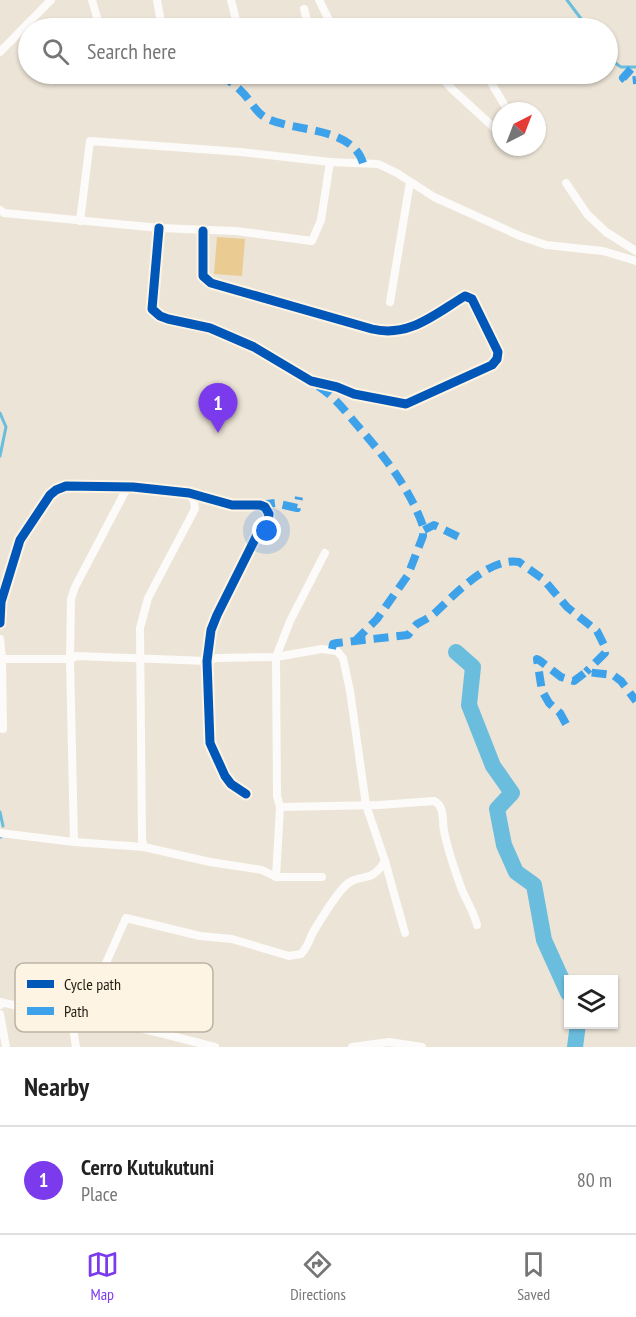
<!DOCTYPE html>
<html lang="en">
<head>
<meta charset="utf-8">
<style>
  body { margin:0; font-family:"PT Sans Narrow",sans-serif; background:#f6f6f6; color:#222 }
  .controls { position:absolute; right:18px; bottom:18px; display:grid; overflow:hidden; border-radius:0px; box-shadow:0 2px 4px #0004 }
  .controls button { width:54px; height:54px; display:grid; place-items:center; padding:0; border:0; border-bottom:2px solid #e0e0e0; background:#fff; color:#222; font:30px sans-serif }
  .compass { position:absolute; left:492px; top:102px; width:54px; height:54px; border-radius:50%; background:#fff; box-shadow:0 2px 4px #0004; rotate:42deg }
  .you { position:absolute; left:267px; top:531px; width:21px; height:21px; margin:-15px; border:4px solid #fff; border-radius:50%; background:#1a73e8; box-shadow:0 0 0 9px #1a73e833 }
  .badge { display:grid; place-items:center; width:39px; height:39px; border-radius:50%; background:#7c3aed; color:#fff; font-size:20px; font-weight:700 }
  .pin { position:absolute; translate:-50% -50px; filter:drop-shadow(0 2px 3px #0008) }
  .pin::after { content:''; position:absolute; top:32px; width:21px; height:18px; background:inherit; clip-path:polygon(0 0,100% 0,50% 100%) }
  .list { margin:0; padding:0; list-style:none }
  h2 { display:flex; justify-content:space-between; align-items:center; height:78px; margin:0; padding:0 24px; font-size:26px }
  h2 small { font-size:20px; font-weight:400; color:#767676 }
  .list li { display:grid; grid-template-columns:39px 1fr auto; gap:18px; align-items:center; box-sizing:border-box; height:108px; padding:0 24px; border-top:2px solid #e0e0e0 }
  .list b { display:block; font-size:22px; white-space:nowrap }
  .list p { margin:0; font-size:20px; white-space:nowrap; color:#767676 }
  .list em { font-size:20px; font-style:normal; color:#767676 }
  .icon { flex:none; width:33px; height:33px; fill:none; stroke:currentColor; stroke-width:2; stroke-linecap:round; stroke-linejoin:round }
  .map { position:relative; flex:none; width:636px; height:1047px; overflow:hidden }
  .search { position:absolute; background:#fff; box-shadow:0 2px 4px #0004; left:18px; right:18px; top:18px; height:66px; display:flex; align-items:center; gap:15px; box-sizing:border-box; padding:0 21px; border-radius:33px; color:#767676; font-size:22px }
  .sheet { height:186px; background:#fff }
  nav { display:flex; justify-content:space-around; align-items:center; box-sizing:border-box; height:84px; border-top:2px solid #e0e0e0; background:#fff; font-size:16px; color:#767676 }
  nav a { display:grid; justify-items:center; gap:3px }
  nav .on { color:#7c3aed }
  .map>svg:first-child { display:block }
  .green { fill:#eacb92 }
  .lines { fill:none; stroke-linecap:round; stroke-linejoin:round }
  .stream { stroke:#6bbdde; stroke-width:3 }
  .river { stroke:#6bbdde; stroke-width:16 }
  .street { stroke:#fcfbf9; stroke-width:8 }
  .quiet { stroke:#3ea2ea; stroke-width:8; stroke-dasharray:15 8; stroke-linecap:butt }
  .cycleway-casing { stroke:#fef4e4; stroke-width:13 }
  .cycleway { stroke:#0057b8; stroke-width:9 }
  .key { fill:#fef4e4; stroke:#bcb3a5; stroke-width:1.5 }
  .key-label { font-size:16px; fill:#221c12 }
</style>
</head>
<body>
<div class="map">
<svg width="636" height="1047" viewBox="0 0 636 1047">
  <rect width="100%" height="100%" fill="#ece4d6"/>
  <polygon class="green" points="217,237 245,239 242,276 214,274"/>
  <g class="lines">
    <g class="stream">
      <polyline points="567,0 588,28"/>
      <polyline points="608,58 621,67 636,67"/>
      <polyline points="0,413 6,427 0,456"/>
      <polyline points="0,812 3,826"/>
      <polyline points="0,837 1,837"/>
    </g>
    <g class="river">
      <polyline points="456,652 473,667 469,705 493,766 512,793 497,809 504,845 516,872 534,885 544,940 568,993"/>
      <polyline points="575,1047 578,1024"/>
    </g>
    <g class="street">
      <polyline points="92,0 100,28"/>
      <polyline points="157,0 162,28"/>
      <polyline points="231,0 238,28"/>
      <polyline points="319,0 333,28"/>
      <polyline points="304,9 309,28"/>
      <polyline points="0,52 51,0"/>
      <polyline points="439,74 453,90 501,134"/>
      <polyline points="486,74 508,111"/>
      <polyline points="566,183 587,214 606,232 636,251"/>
      <polyline points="0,210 4,213 159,228 236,231 312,241 321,220 330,162"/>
      <polyline points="80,221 90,141 241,152 330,162 378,164 397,173 434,197 520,236 546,245 603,251 636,261"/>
      <path d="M159 228 152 309 160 316 168 319 210 328 254 347 311 381 337 387 354 394 406 404 492 365 497 359 498 352 472 299 465 296C435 314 409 338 372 329L211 283 203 276V231"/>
      <polyline points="390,302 410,182"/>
      <polyline points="0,623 1,602 20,540 50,495 56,490 66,486 133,487 189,493 232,505 260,505 265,507 269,514 268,520 257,535 217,615 211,630 207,661 210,743 225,776 231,784 246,794"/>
      <polyline points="0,639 2,659 3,729"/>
      <polyline points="2,659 70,659 77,656 207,661 217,658 276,657 322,649 337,651 343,658 350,691 366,805 385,861 405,933"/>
      <path d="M280 807 379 805 434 801C445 806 442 821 444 831 448 851 455 871 462 890 467 902 474 912 477 925"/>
      <polyline points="0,833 74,842 144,847 210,862 262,870 276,877 322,877"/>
      <polyline points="74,842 70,659 71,599 75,587 127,488"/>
      <polyline points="144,847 142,840 140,628 148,598 195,509 194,501 189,493"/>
      <polyline points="276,877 280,807 277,796 276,657 290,621 325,553"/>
      <polyline points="0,1005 0,1002 97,1024 136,1027 215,1047"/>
      <polyline points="0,1014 6,1047"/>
      <polyline points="63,1016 73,1028 76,1047"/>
      <path d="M97 1024 99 987 102 972 126 918 200 936 232 939 289 956 301 954C307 948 309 942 312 934 321 919 332 900 344 887 359 871 370 886 385 861"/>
      <polyline points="352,1047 389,1042 422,1047"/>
    </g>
    <g class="quiet">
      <polyline points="631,69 623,78 626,81 636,80"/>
      <path d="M220 74C227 79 235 85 241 91 250 99 255 112 266 118 293 132 352 126 363 163"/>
      <path d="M318 386C334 396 345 411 357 425 384 456 409 487 423 526V536L408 575 377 619 356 640"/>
      <polyline points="260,505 275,503 297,508 299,497"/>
      <polyline points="424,530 434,525 463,539"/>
      <path d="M332 649 333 644 337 643 408 635C411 631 414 627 417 624 424 620 431 617 437 611 456 593 490 557 519 562L543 579 567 607 597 631 604 645 605 653 586 672"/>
      <polyline points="566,724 560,713 549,703 542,691 537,659 539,660 561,677 574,681 586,672 613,675 621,681 636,701"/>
    </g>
    <g class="cycleway-casing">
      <g id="cycleway">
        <path d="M159 228 152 309 160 316 168 319 210 328 254 347 311 381 337 387 354 394 406 404 492 365 497 359 498 352 472 299 465 296C435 314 409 338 372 329L211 283 203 276V231"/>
        <polyline points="0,623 1,602 20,540 50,495 56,490 66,486 133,487 189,493 232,505 260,505 265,507 269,514 268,520 257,535 217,615 211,630 207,661 210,743 225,776 231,784 246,794"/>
      </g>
    </g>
    <use href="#cycleway" class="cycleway"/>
  </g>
  <rect x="15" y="963" width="198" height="69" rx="9" class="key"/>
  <rect x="27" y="980" width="27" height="8" fill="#0057b8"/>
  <rect x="27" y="1007" width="27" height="8" fill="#3ea2ea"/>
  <g class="key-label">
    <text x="64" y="990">Cycle path</text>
    <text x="64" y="1017">Path</text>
  </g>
</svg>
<div class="controls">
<button><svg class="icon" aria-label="layers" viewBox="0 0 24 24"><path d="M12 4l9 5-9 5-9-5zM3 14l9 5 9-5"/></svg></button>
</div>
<svg class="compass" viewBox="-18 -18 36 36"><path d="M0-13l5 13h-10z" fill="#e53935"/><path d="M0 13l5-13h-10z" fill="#767676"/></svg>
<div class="you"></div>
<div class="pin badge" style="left:218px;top:433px">1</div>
<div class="search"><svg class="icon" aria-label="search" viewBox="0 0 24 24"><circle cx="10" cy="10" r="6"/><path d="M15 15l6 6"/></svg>Search here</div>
</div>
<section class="sheet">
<h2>Nearby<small></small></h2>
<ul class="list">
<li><span class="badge">1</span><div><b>Cerro Kutukutuni</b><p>Place</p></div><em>80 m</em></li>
</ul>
</section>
<nav>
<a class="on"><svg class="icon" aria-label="map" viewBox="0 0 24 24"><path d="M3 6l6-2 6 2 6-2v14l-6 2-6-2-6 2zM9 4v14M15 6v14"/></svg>Map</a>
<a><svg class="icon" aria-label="directions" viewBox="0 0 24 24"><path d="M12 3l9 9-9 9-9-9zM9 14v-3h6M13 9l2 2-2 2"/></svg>Directions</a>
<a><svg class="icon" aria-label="saved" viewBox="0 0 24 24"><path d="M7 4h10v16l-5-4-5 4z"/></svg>Saved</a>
</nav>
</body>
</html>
